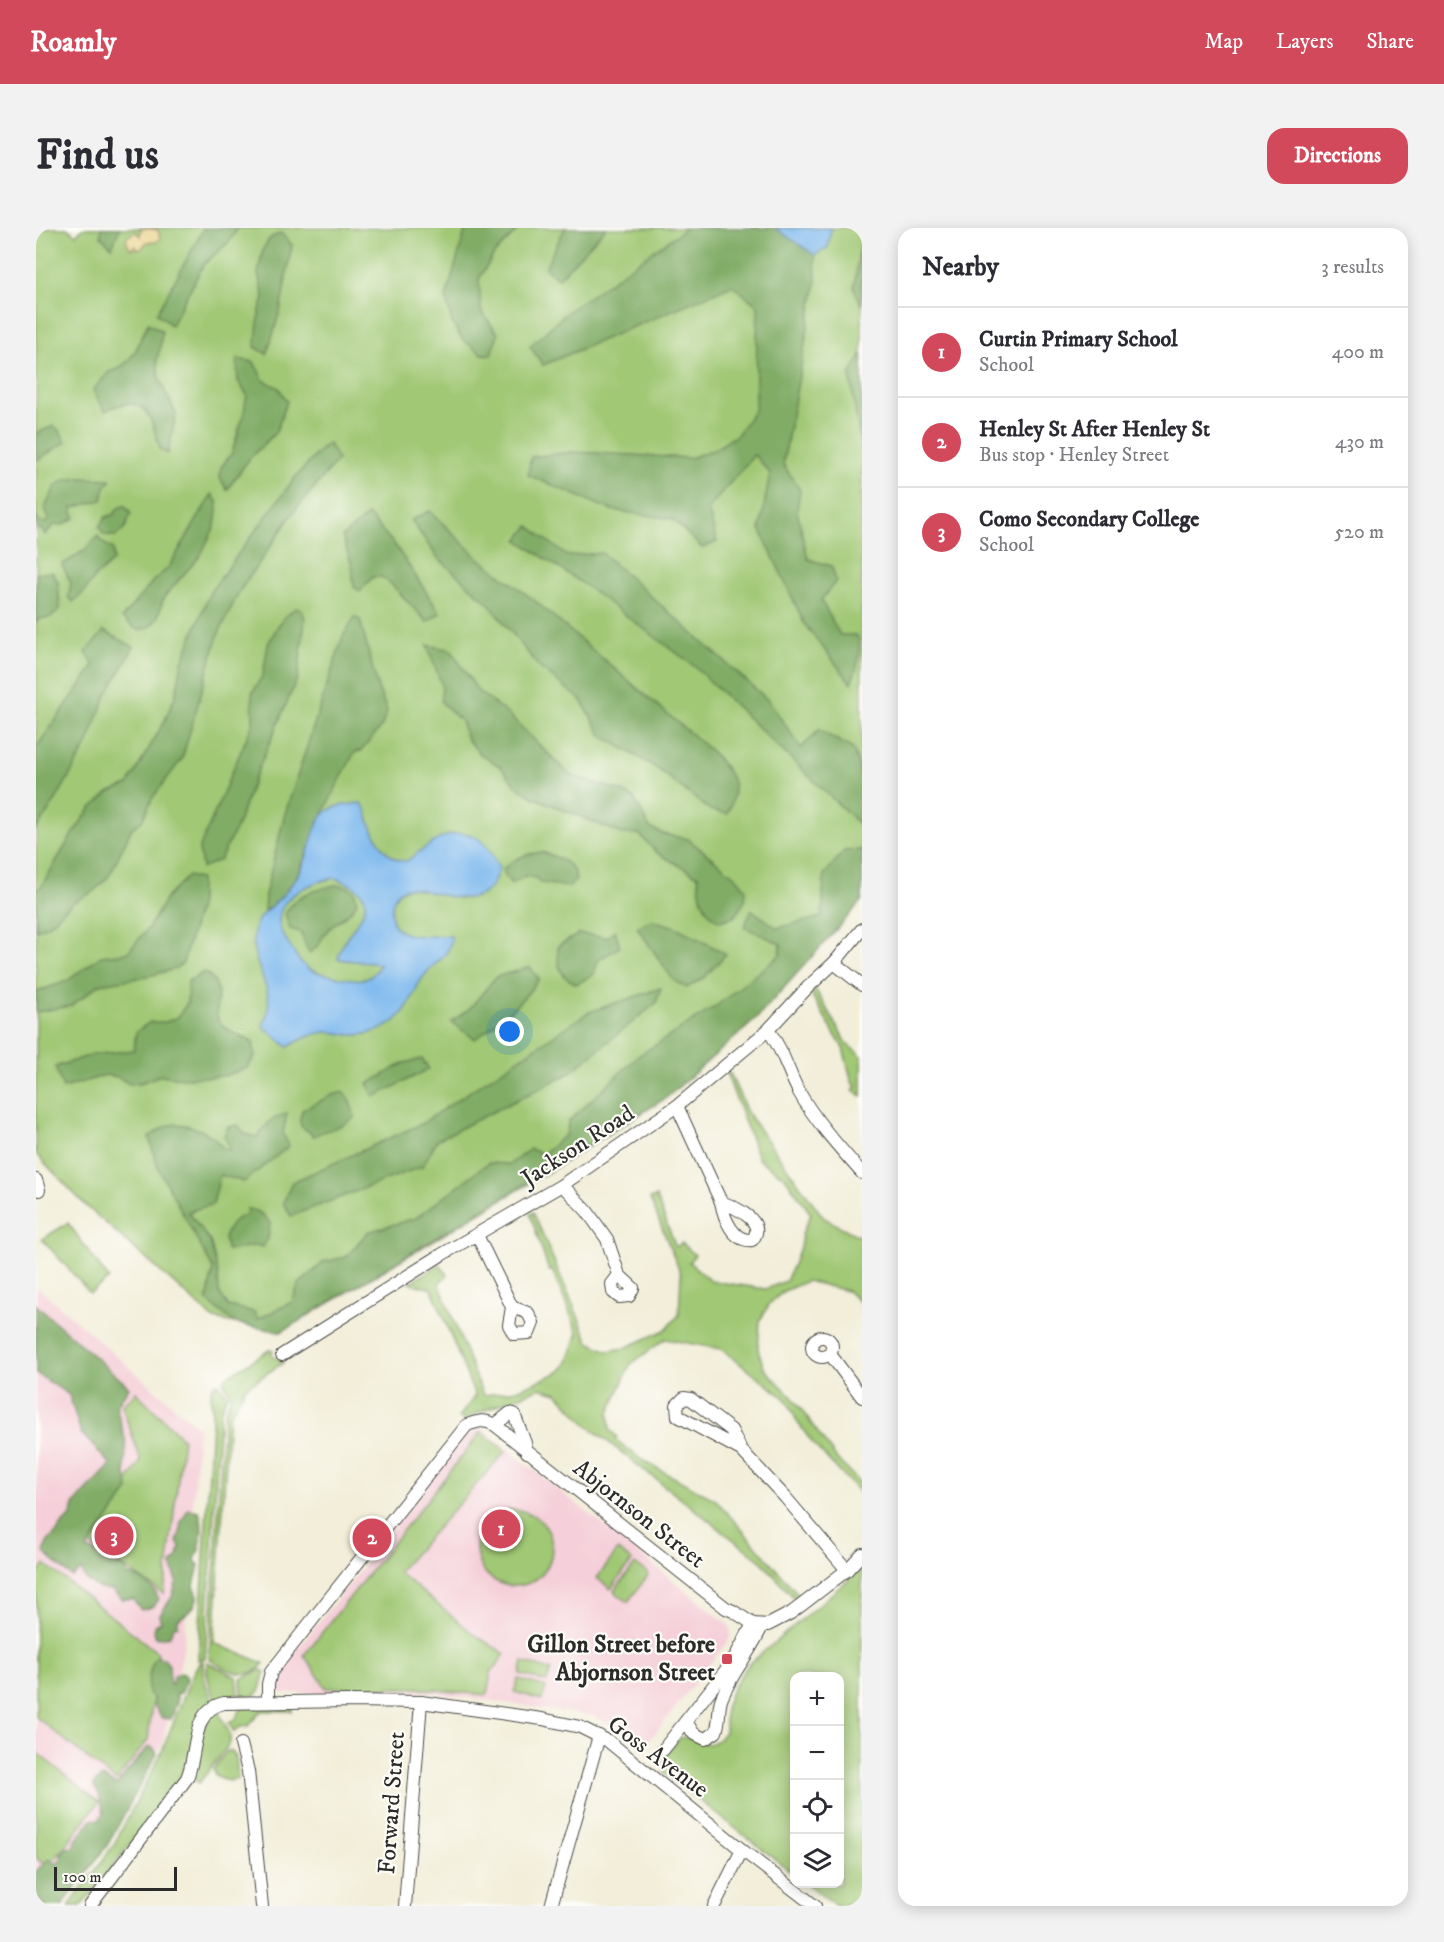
<!DOCTYPE html>
<html lang="en">
<head>
<meta charset="utf-8">
<style>
  body { margin:0; font-family:"IM FELL DW Pica",serif; background:#f2f2f3; color:#2b2b33 }
  .controls { position:absolute; right:18px; bottom:18px; display:grid; overflow:hidden; border-radius:12px; box-shadow:0 3px 15px #0003 }
  .controls button { width:54px; height:54px; display:grid; place-items:center; padding:0; border:0; border-bottom:2px solid #e1e1e2; background:#fff; color:#2b2b33; font:30px sans-serif }
  .scale { position:absolute; left:18px; bottom:15px; width:123px; box-sizing:border-box; padding-left:6px; border:3px solid #2b2b2b; border-top:0; font-size:16px; line-height:21px; white-space:nowrap; color:#2b2b2b; -webkit-text-stroke:4px #fdfcf7; paint-order:stroke }
  .you { position:absolute; left:474px; top:804px; width:21px; height:21px; margin:-15px; border:4px solid #fff; border-radius:50%; background:#1a73e8; box-shadow:0 0 0 9px #1a73e833 }
  .badge { display:grid; place-items:center; width:39px; height:39px; border-radius:50%; background:#d1495b; color:#fff; font-size:20px; font-weight:700 }
  .pin { position:absolute; translate:-50% -50%; border:3px solid #fff; box-shadow:0 2px 6px #0006 }
  .list { margin:0; padding:0; list-style:none }
  h2 { display:flex; justify-content:space-between; align-items:center; height:78px; margin:0; padding:0 24px; font-size:26px }
  h2 small { font-size:20px; font-weight:400; color:#7c7c81 }
  .list li { display:grid; grid-template-columns:39px 1fr auto; gap:18px; align-items:center; box-sizing:border-box; height:90px; padding:0 24px; border-top:2px solid #e1e1e2 }
  .list b { display:block; font-size:22px; white-space:nowrap }
  .list p { margin:0; font-size:20px; white-space:nowrap; color:#7c7c81 }
  .list em { font-size:20px; font-style:normal; color:#7c7c81 }
  .icon { flex:none; width:33px; height:33px; fill:none; stroke:currentColor; stroke-width:2; stroke-linecap:round; stroke-linejoin:round }
  .map { position:relative; flex:none; width:826px; height:1678px; overflow:hidden; border-radius:18px }
  header { display:flex; align-items:center; gap:36px; box-sizing:border-box; height:84px; padding:0 30px; background:#d1495b; color:#fff }
  header strong { font-size:28px }
  nav { display:flex; gap:33px; margin-inline-start:auto; font-size:21px }
  .intro { display:flex; align-items:center; justify-content:space-between; box-sizing:border-box; height:144px; padding:0 36px }
  h1 { margin:0; font-size:42px }
  .button { padding:15px 27px; border-radius:18px; background:#d1495b; color:#fff; font-size:21px; font-weight:700 }
  main { display:flex; gap:36px; padding:0 36px }
  aside { flex:1; background:#fff; border-radius:18px; box-shadow:0 3px 15px #0003 }
  .map>svg:first-child { display:block }
  .built { fill:#f5cfd9 }
  .green { fill:#a0c874; stroke:#667a50; stroke-width:1.5 }
  .forest { fill:#80ac66; stroke:#566c48; stroke-width:1.5 }
  .sand { fill:#eeda9e; stroke:#8c8264; stroke-width:1.5 }
  .water { fill:#7cb8ee; stroke:#54728c; stroke-width:1.5; fill-rule:evenodd }
  .lines { fill:none; stroke-linecap:round; stroke-linejoin:round }
  .minor-casing { stroke:#494845; stroke-width:14 }
  .minor { stroke:#fff; stroke-width:12 }
  .poi-dot { fill:#d1495b; stroke:#fdfcf7; stroke-width:2 }
  .labels { text-anchor:middle; dominant-baseline:central; stroke-width:4.5; stroke-linejoin:round; paint-order:stroke }
  .street-label { font-size:24px; fill:#2b2b2b; stroke:#fdfcf7 }
  .poi-label { font-size:24px; font-weight:bold; fill:#2b2b2b; stroke:#fdfcf7; text-anchor:end }
</style>
</head>
<body>
<header>
<strong>Roamly</strong>
<nav><a>Map</a><a>Layers</a><a>Share</a></nav>
</header>
<div class="intro"><h1>Find us</h1><a class="button">Directions</a></div>
<main>
<div class="map">
<svg width="826" height="1678" viewBox="0 0 826 1678">
  <rect width="100%" height="100%" fill="#fdfcf7"/>
  <filter id="ink" filterUnits="userSpaceOnUse"><feTurbulence type="fractalNoise" baseFrequency=".0167" numOctaves="2"/><feDisplacementMap in="SourceGraphic" scale="12" xChannelSelector="R" yChannelSelector="G"/><feConvolveMatrix kernelMatrix="1 2 1 2 8 2 1 2 1" color-interpolation-filters="sRGB"/></filter>
  <filter id="wash" filterUnits="userSpaceOnUse"><feTurbulence type="fractalNoise" baseFrequency=".008" numOctaves="4" result="noise"/><feDisplacementMap in="SourceGraphic" scale="24" xChannelSelector="R" yChannelSelector="G"/><feGaussianBlur stdDeviation="1.35" result="paint"/><feColorMatrix in="noise" values="0 0 0 0 0 0 0 0 0 0 0 0 0 0 0 0 0 1.4 0 .05"/><feComposite in="paint" operator="in"/></filter>
  <g filter="url(#wash)">
    <rect width="100%" height="100%" fill="#f2eed9"/>
    <g class="built">
      <polygon points="0,1058 162,1199 148,1418 127,1514 72,1616 26,1678 0,1678"/>
      <polygon points="445,1200 694,1398 695,1409 609,1518 558,1488 392,1464 246,1465 240,1460 239,1453 245,1442 435,1203"/>
    </g>
    <g class="green">
      <polygon points="0,0 31,0 40,7 46,0 826,0 826,672 720,791 630,870 514,943 245,1104 178,1091 49,977 0,926"/>
      <polygon points="779,761 812,817 826,828 826,868 817,862 820,858 816,854 807,820 775,766"/>
      <polygon points="694,845 712,886 788,990 826,1010 826,1076 811,1063 771,1053 748,1063 734,1075 724,1092 722,1121 728,1140 757,1170 800,1230 826,1257 826,1267 778,1217 762,1195 751,1173 746,1168 685,1121 629,1111 594,1137 573,1185 574,1202 581,1209 579,1211 606,1232 680,1272 763,1367 759,1371 726,1334 553,1199 521,1165 504,1160 437,1187 428,1193 423,1189 439,1168 396,1061 374,1055 403,1036 412,1047 403,1055 446,1165 449,1167 481,1162 523,1144 531,1136 542,1105 516,1042 513,1043 494,986 497,984 553,1114 571,1123 589,1120 629,1102 643,1087 645,1046 614,971 620,969 640,1019 646,1015 659,1027 653,1034 675,1053 730,1061 750,1053 764,1020 766,1006 775,986 749,949 723,932 691,847"/>
      <polygon points="32,995 73,1051 54,1065 6,1011"/>
      <path d="M233 1122H237L236 1128 245 1132 247 1135 210 1159 193 1188 178 1415 228 1435C215 1455 187 1442 173 1430L188 1187 195 1169 187 1153 190 1149Z"/>
      <polygon points="180,1155 183,1156 191,1167 184,1185 169,1430 162,1432 176,1193 175,1161"/>
      <polygon points="100,1164 147,1211 128,1366 50,1314 105,1233 86,1178"/>
      <polygon points="445,1204 470,1223 362,1344 439,1407 469,1426 455,1444 451,1467 379,1460 290,1460 268,1427"/>
      <circle cx="478" cy="1320" r="38"/>
      <polygon points="582,1322 596,1333 575,1361 561,1350"/>
      <polygon points="9,1336 122,1425 112,1512 80,1553 0,1489 0,1348"/>
      <polygon points="599,1336 613,1346 592,1374 578,1363"/>
      <polygon points="826,1340 826,1678 800,1678 771,1656 804,1656 804,1448 758,1448 758,1646 627,1544 627,1530 644,1510 649,1509 673,1516 682,1512 689,1504 689,1481 692,1471 698,1457 712,1437"/>
      <path d="M167 1433C166 1448 170 1460 177 1473L142 1556 45 1678H33L77 1618 124 1528 157 1445 164 1434Z"/>
      <path d="M171 1434 201 1449 203 1470 180 1472C173 1459 170 1448 171 1434Z"/>
      <polygon points="487,1434 515,1442 511,1454 484,1446"/>
      <path d="M224 1442 229 1444C222 1460 229 1469 206 1469L205 1451Z"/>
      <polygon points="482,1451 510,1459 506,1472 478,1464"/>
      <polygon points="256,1477 256,1483 225,1483 212,1498 204,1499 198,1504 193,1495 199,1492 206,1479"/>
      <polygon points="182,1483 194,1506 194,1515 163,1555 159,1552 157,1547 163,1529 166,1503 174,1489"/>
      <polygon points="191,1523 195,1523 200,1529 202,1551 192,1553 179,1547 177,1541"/>
      <polygon points="0,1524 63,1574 12,1640 0,1630"/>
    </g>
    <g class="forest">
      <polygon points="65,0 84,0 76,19 65,9"/>
      <polygon points="168,0 202,0 193,14 168,36 135,97 121,85"/>
      <polygon points="430,0 484,0 458,26 443,51 445,83 462,106 455,127 446,126 426,111 416,95 410,70"/>
      <polygon points="529,0 570,0 522,51 509,40"/>
      <path d="M650 0H739L779 27 780 55 747 236 764 262 761 283 772 331 796 338 800 353 785 372 804 407H821C826 422 822 439 815 455L769 397 724 301 734 245 718 227 672 281 681 314 666 320 636 291 575 282 492 247 495 229 537 224 654 230 679 221 701 207 719 181 722 78 696 57 507 137 494 118 531 84Z"/>
      <polygon points="826,1 826,78 818,60"/>
      <polygon points="245,5 256,17 244,83 231,126 219,119 224,82 228,70 222,46 227,21 234,10"/>
      <path d="M112 95 126 103 124 121 121 131 123 150 140 186 132 226 124 222C116 189 109 162 69 183L57 162 73 144 82 141 92 133 99 124Z"/>
      <polygon points="826,125 826,225 814,147"/>
      <polygon points="201,131 218,134 227,152 243,160 251,173 240,204 213,231 191,262 184,250 185,239 196,225 208,184 211,167 202,153"/>
      <polygon points="18,198 24,203 30,214 0,233 0,205"/>
      <polygon points="293,216 302,232 260,281 203,364 182,407 146,531 117,569 106,593 96,600 73,648 58,663 36,675 14,696 0,702 0,663 6,657 37,605 55,580 74,564 92,557 129,492 140,466 146,434 174,364 258,251 287,219"/>
      <path d="M43 250 74 251V253L69 259 66 272 36 280 39 290 26 297 19 296 9 307 5 301 0 300V287L2 293 9 295 13 292C3 276 16 274 18 259L29 252Z"/>
      <polygon points="176,266 182,275 179,298 164,328 128,369 121,391 112,400 101,402 86,390 117,353 133,339"/>
      <polygon points="88,277 95,285 89,300 80,308 68,307 63,299 70,289 79,286 80,282"/>
      <path d="M394 283 440 328 498 372 675 523C695 546 706 556 691 586L674 582 619 539 566 508 545 472 503 439 453 376 401 329 375 292Z"/>
      <polygon points="332,287 359,317 404,385 391,394 356,357 346,349 337,349 324,363 318,359 316,337 306,309"/>
      <polygon points="493,298 531,328 566,325 733,473 765,520 783,502 817,521 826,549 826,599 658,438 547,356 482,312"/>
      <polygon points="62,308 67,315 77,321 77,333 59,349 47,365 37,374 32,369 35,355 26,337 49,322"/>
      <polygon points="16,344 22,354 24,381 15,389 3,391 0,395 0,346"/>
      <polygon points="260,380 266,382 269,391 262,449 218,551 201,598 184,632 166,640 163,621 217,495 216,465 227,447 232,416 242,398 249,388"/>
      <path d="M319 389 324 392 341 457 351 483 346 498 325 523 319 524C308 544 297 565 287 586 269 622 267 659 228 683L229 667 248 589 307 408Z"/>
      <polygon points="68,403 98,419 71,466 51,517 18,575 0,602 0,520 58,438 50,424"/>
      <path d="M391 417 415 422 442 463 473 487 534 547 585 563 598 570 614 600 627 606 652 611 701 650 710 661 709 673 698 689 683 693C665 681 664 668 662 648L621 625 603 606H586L497 569 480 558 465 539 445 527 431 511 425 493 405 474 406 458Z"/>
      <path d="M826 622V672L817 683 720 791 630 870 245 1104 199 1095 171 1073 177 1041 122 940 113 909C119 905 127 899 134 897 147 894 169 902 179 911 185 917 183 919 193 922L194 919 188 908 192 899 202 897 209 906 221 909 235 892 251 885 247 906 253 918 208 954 184 947 177 976 152 984 174 1013 182 1045 183 1064 192 1078 218 1084 222 1091 256 1074 263 1056 288 1034 310 1029 332 1004 380 990 452 935 474 936 494 921 507 926 530 906 533 893 602 828 679 779 744 727 745 716 708 699 716 682 741 700 786 689 788 647 808 623Z"/>
      <path d="M506 624C521 630 538 633 540 652L533 659 505 655 500 650 489 648 475 656 466 642C479 630 488 626 506 624Z"/>
      <polygon points="152,648 164,651 164,675 147,735 139,741 108,749 64,756 35,778 0,784 0,764 31,753 65,728 91,725 113,699 131,669"/>
      <path d="M299 657 310 658 318 663 321 674C316 686 301 692 292 702 283 711 288 715 273 725L264 704 254 701 249 686C262 664 275 664 299 657Z"/>
      <polygon points="615,692 640,699 690,726 669,749 651,760 638,753 601,699"/>
      <path d="M579 702 584 719 562 732 558 746 541 756C521 747 522 738 522 718L543 706 571 709Z"/>
      <path d="M494 739 503 751C485 776 464 794 439 811L415 794 433 781 460 749Z"/>
      <path d="M168 744C196 761 170 783 187 798 194 805 208 809 217 814L219 828 211 840 188 848 148 850 125 847 104 855 93 856 82 849 70 847 27 860 19 839 55 827 98 822 100 804 114 794H130L142 789 151 775 152 753Z"/>
      <polygon points="625,760 620,775 532,846 401,912 387,938 255,988 247,975 256,954 385,896 553,784"/>
      <polygon points="386,831 393,841 338,869 332,856 368,835"/>
      <path d="M308 864 314 874 319 889C305 901 293 900 278 908L265 898 264 891 266 882 296 867Z"/>
      <path d="M211 981C222 982 227 986 234 995L232 1010 227 1019C213 1015 206 1023 191 1022L188 1010C193 998 197 990 211 987Z"/>
      <path d="M0 1077 93 1159 80 1179 90 1214 89 1243 93 1262 51 1321 68 1327 72 1333 89 1340 92 1347C105 1349 118 1359 123 1371L116 1379 105 1382 97 1371H86L75 1362 64 1361 50 1352 45 1342 36 1349 8 1325C12 1309 11 1315 21 1304 26 1298 26 1294 34 1290L39 1275 75 1237 45 1205 33 1167 0 1145Z"/>
      <path d="M152 1281 163 1283C167 1292 166 1308 164 1318 163 1323 160 1327 159 1333L163 1337 158 1358C167 1373 155 1384 142 1391V1397L137 1399 134 1408 121 1410 118 1405 119 1397 125 1394 123 1388 136 1369 141 1353 135 1336 142 1329 144 1318 141 1314 145 1301 144 1296Z"/>
      <path d="M120 1429 128 1430 133 1437 134 1456 136 1457 138 1447 145 1445 150 1448 151 1452 145 1465 141 1466 140 1468 142 1471 135 1491 126 1490 118 1477V1471L112 1465C112 1454 113 1439 120 1429Z"/>
      <polygon points="113,1518 118,1521 121,1526 72,1616 26,1678 7,1678 6,1674 0,1671 0,1643 13,1631 20,1636 25,1632 25,1626 31,1619 37,1620 39,1618 38,1615 56,1591 63,1592 68,1585 62,1564 57,1557 66,1549 80,1557"/>
    </g>
    <polygon class="sand" points="108,0 122,2 124,11 120,14 111,14 105,21 101,21 99,18 96,21 93,19 90,12 93,7 100,4 104,8 105,2"/>
    <g class="water">
      <polygon points="739,0 795,0 792,19 779,27"/>
      <path d="M325 575C332 581 331 590 335 598 342 613 352 634 371 633 391 618 419 593 444 612 453 619 458 631 463 640 461 646 459 652 456 657 441 680 407 667 386 662 380 661 374 658 368 661 360 664 357 671 356 679 351 716 391 707 415 708 416 728 399 733 388 748 378 760 376 776 364 788 353 800 335 807 318 807 309 807 300 804 291 804 276 805 264 812 252 819L227 798C245 759 213 743 218 705 221 687 227 687 238 676 248 667 257 655 264 644 273 630 277 597 286 588 294 577 313 576 325 575ZM299 650C363 673 307 696 302 731L344 736C341 743 335 750 328 751 319 753 281 746 273 741 264 736 258 725 253 716 250 711 245 706 244 700 237 669 275 654 299 650Z"/>
    </g>
  </g>
  <g filter="url(#ink)">
    <g class="lines">
      <g class="minor-casing">
        <g id="minor">
          <polyline points="798,735 826,757"/>
          <path d="M732 802C747 821 752 844 763 864 780 894 804 920 826 945"/>
          <path d="M641 878 685 974C688 990 697 1014 716 1012 732 994 699 979 685 974"/>
          <polyline points="0,952 3,962"/>
          <polyline points="526,957 551,983 571,1011 583,1047 597,1060 593,1068 583,1069 577,1064 576,1056 583,1047"/>
          <polyline points="441,1007 476,1079 473,1097 478,1106 493,1105 497,1095 492,1085 476,1079"/>
          <circle cx="786" cy="1119" r="10"/>
          <polyline points="794,1126 826,1169"/>
          <polyline points="246,1127 405,1027 526,957 641,878 732,802 773,758 798,735 826,701"/>
          <polyline points="459,1197 474,1185 478,1186 489,1215 491,1224"/>
          <polyline points="705,1222 642,1188 641,1177 648,1170 655,1171 695,1202 705,1222 749,1269 811,1342"/>
          <path d="M232 1474V1456L235 1444 431 1197C442 1193 449 1191 459 1197L690 1380 697 1383 717 1396 732 1397 755 1385 767 1376 811 1342 826 1326"/>
          <path d="M650 1493 657 1505 669 1511 680 1504C684 1494 682 1482 685 1472 695 1445 715 1424 726 1398"/>
          <polyline points="205,1516 212,1543 226,1678"/>
          <polyline points="627,1522 697,1433 717,1396"/>
          <path d="M54 1678 151 1550C162 1526 154 1482 188 1475L312 1473 385 1474 506 1491 544 1499 572 1513 706 1622 779 1678"/>
          <polyline points="369,1678 385,1474"/>
          <polyline points="515,1678 563,1508"/>
          <polyline points="678,1678 706,1622"/>
        </g>
      </g>
      <use href="#minor" class="minor"/>
    </g>
  </g>
  <rect class="poi-dot" x="685" y="1425" width="12" height="12" rx="3"/>
  <g class="labels">
    <g class="street-label">
      <text transform="translate(542 918) rotate(-33)">Jackson Road</text>
      <text transform="translate(603 1286) rotate(38)">Abjornson Street</text>
      <text transform="translate(622 1529) rotate(37)">Goss Avenue</text>
      <text transform="translate(356 1575) rotate(-86)">Forward Street</text>
    </g>
    <g class="poi-label">
      <text x="679" y="1417">Gillon Street before<tspan x="679" dy="28">Abjornson Street</tspan></text>
    </g>
  </g>
</svg>
<div class="controls">
<button>+</button>
<button>−</button>
<button><svg class="icon" aria-label="locate" viewBox="0 0 24 24"><circle cx="12" cy="12" r="6"/><path d="M12 2v4M12 18v4M2 12h4M18 12h4"/></svg></button>
<button><svg class="icon" aria-label="layers" viewBox="0 0 24 24"><path d="M12 4l9 5-9 5-9-5zM3 14l9 5 9-5"/></svg></button>
</div>
<div class="scale">100 m</div>
<div class="you"></div>
<div class="pin badge" style="left:465px;top:1301px">1</div>
<div class="pin badge" style="left:336px;top:1310px">2</div>
<div class="pin badge" style="left:78px;top:1308px">3</div>
</div>
<aside>
<h2>Nearby<small>3 results</small></h2>
<ul class="list">
<li><span class="badge">1</span><div><b>Curtin Primary School</b><p>School</p></div><em>400 m</em></li>
<li><span class="badge">2</span><div><b>Henley St After Henley St</b><p>Bus stop · Henley Street</p></div><em>430 m</em></li>
<li><span class="badge">3</span><div><b>Como Secondary College</b><p>School</p></div><em>520 m</em></li>
</ul>
</aside>
</main>
</body>
</html>
